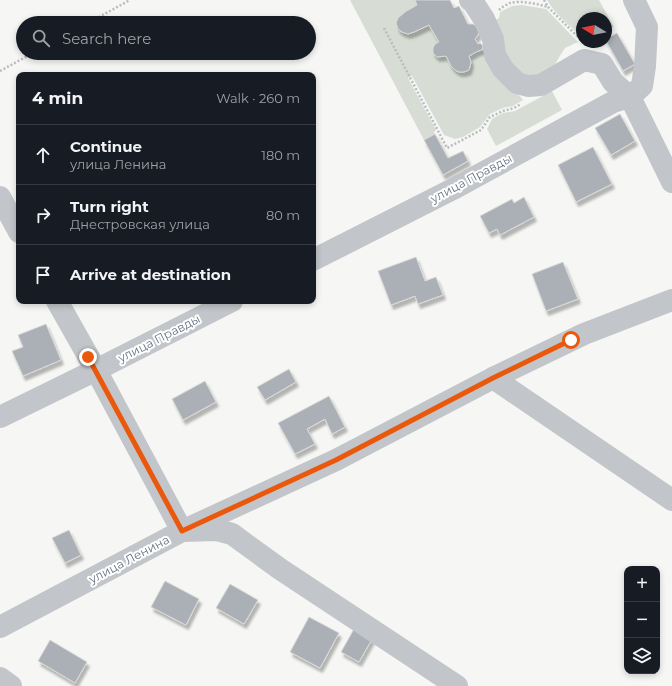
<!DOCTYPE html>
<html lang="en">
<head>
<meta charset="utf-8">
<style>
  body { margin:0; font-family:Montserrat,sans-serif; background:#20242c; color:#f1f3f6 }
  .controls { position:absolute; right:12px; bottom:12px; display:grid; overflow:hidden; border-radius:8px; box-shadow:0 2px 6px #0003 }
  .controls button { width:36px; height:36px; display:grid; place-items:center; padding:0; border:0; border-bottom:1px solid #363941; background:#171b24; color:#f1f3f6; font:20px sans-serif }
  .compass { position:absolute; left:576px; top:12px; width:36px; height:36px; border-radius:50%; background:#171b24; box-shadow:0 2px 6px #0003; rotate:280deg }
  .stop { position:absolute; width:12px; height:12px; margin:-9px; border:3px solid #ea580c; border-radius:50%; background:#fff }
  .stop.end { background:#ea580c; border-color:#fff; box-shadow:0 1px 4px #0008 }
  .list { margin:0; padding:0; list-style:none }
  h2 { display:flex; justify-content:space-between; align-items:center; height:52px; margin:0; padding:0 16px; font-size:17px }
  h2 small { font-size:13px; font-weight:400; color:#9ea1a6 }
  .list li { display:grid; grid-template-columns:26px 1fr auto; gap:12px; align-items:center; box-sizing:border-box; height:60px; padding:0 16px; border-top:1px solid #363941 }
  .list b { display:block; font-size:15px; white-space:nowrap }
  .list p { margin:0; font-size:13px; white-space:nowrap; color:#9ea1a6 }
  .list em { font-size:13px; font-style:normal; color:#9ea1a6 }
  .icon { flex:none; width:22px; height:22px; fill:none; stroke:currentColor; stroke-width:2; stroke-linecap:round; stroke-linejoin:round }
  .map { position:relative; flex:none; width:672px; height:686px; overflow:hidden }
  .search { position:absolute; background:#171b24; box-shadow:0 2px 6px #0003; left:16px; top:16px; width:300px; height:44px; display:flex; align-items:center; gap:10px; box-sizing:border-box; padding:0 14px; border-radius:22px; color:#9ea1a6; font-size:15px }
  .panel { position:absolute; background:#171b24; box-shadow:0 2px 6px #0003; left:16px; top:72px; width:300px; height:232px; border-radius:8px }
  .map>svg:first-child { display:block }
  .green { fill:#d7ddd5 }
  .building { fill:#abb0b7; stroke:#d8d8d6; filter:url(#shadow) }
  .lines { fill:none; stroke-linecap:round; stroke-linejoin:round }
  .path { stroke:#babcbf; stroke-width:2.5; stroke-dasharray:2 2; stroke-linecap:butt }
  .minor { stroke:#c2c5c9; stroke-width:22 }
  .route { stroke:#ea580c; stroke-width:5 }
  .labels { text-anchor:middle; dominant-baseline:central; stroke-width:4; stroke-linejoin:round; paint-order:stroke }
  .street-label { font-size:12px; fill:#687383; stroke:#fff }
</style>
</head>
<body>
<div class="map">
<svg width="672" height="686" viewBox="0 0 672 686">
  <defs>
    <filter id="shadow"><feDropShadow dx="2.5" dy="4.5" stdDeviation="1" flood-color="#0004"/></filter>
  </defs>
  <rect width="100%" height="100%" fill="#f6f7f4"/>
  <g class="green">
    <path d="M350 0H415L417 5C410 9 387 20 400 31 402 33 405 34 409 34 415 33 423 28 429 25L439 42 433 53 437 57 446 56C451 67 456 77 469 70L471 62 469 56 478 51 482 50 523 100 513 106 503 108 490 114 480 127 463 137 455 139 444 135 412 76 408 78 436 130 434 132 435 134 424 140Z"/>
    <path d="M547 0H599L614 27 606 32V18H582V37C570 26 555 14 547 0Z"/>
    <polygon points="522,5 546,9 578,42 565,48 558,59 555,65 535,81 524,79 507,62 496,20 499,18 500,12 512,6"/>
    <polygon points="552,91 562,110 496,146 487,129 492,119 503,113 515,111"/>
  </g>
  <g class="building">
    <polygon points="415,0 450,0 454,8 459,6 468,24 473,24 476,26 479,31 478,35 475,39 478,44 480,43 483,46 482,50 478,51 469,56 471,62 469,70 464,72 459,72 455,70 451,66 446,56 437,57 433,53 433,48 435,44 439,42 429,25 414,32 408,34 402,32 398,29 396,23 398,18 405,12 417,5"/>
    <polygon points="617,33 635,64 623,71 606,41 606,39"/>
    <polygon points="620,114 635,141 611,155 595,128"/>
    <polygon points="435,134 448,158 463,151 468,161 443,175 424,140"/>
    <polygon points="593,147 612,184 576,202 558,165"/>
    <polygon points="524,197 534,217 500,235 497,229 489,233 480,216 512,199 514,203"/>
    <polygon points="416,257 425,281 436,277 443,295 418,304 415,296 391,305 378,271"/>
    <polygon points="563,262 578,299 546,311 532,274"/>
    <polygon points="46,324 61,360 23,376 12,351 23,347 18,335"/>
    <polygon points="289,369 296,382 265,400 257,387"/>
    <polygon points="205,381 216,402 183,420 172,399"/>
    <polygon points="329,396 345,427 332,434 325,419 307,429 315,444 295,454 278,423"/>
    <polygon points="69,530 81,555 65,563 52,538"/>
    <polygon points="165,581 199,599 186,625 151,607"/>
    <polygon points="230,584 258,600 244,624 216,608"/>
    <polygon points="309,617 339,633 320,668 290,652"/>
    <polygon points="354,629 372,639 359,662 341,652"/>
    <polygon points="50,640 87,662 75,683 38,661"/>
  </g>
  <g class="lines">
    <g class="path">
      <polyline points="544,0 548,7 582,41"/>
      <path d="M499 10C502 7 506 5 510 3 520 0 539 4 548 7"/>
      <polyline points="88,23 130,0"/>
      <polyline points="384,28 447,148 481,130 490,117 503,111 514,108 521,104"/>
      <polyline points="0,71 33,53"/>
    </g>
    <g class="minor">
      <polyline points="470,0 473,2 484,19 493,39 495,55 503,69 517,83 528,86 541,85 584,60 602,64 613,82 630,97 672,182"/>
      <polyline points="0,197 19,232"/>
      <polyline points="313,260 453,189 613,102 630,97 642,86 645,66 647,27 634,0"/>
      <polyline points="57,301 96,370 182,531 217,530 232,534 280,569 457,686"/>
      <polyline points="493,378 672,500"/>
      <polyline points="0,417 96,370 232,301"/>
      <polyline points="0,627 182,531 336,460 493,378 584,334 672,300"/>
      <polyline points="0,678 11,686"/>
    </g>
  </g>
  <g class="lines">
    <polyline class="route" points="88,357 182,531 336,460 493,378 571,340"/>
  </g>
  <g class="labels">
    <g class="street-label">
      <text transform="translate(471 178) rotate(-28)">улица Правды</text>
      <text transform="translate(159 338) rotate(-27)">улица Правды</text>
      <text transform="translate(129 559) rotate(-28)">улица Ленина</text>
    </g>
  </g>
</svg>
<div class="controls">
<button>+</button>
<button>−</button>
<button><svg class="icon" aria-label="layers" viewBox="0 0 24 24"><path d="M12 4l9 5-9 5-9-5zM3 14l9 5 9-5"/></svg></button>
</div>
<svg class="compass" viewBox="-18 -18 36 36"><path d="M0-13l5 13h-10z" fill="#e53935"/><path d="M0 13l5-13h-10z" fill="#9ea1a6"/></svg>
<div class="stop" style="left:571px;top:340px"></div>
<div class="stop end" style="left:88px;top:357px"></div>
<div class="search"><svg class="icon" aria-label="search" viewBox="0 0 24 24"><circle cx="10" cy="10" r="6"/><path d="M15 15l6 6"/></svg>Search here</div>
<section class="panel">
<h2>4 min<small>Walk · 260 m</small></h2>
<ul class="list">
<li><svg class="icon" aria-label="ahead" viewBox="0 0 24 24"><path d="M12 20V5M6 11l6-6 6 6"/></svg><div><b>Continue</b><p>улица Ленина</p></div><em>180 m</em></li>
<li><svg class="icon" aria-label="right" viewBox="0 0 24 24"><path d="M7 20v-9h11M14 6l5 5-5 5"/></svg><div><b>Turn right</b><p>Днестровская улица</p></div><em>80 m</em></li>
<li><svg class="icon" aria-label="arrive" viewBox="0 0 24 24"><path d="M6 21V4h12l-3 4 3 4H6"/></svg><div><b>Arrive at destination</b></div></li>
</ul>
</section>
</div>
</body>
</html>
